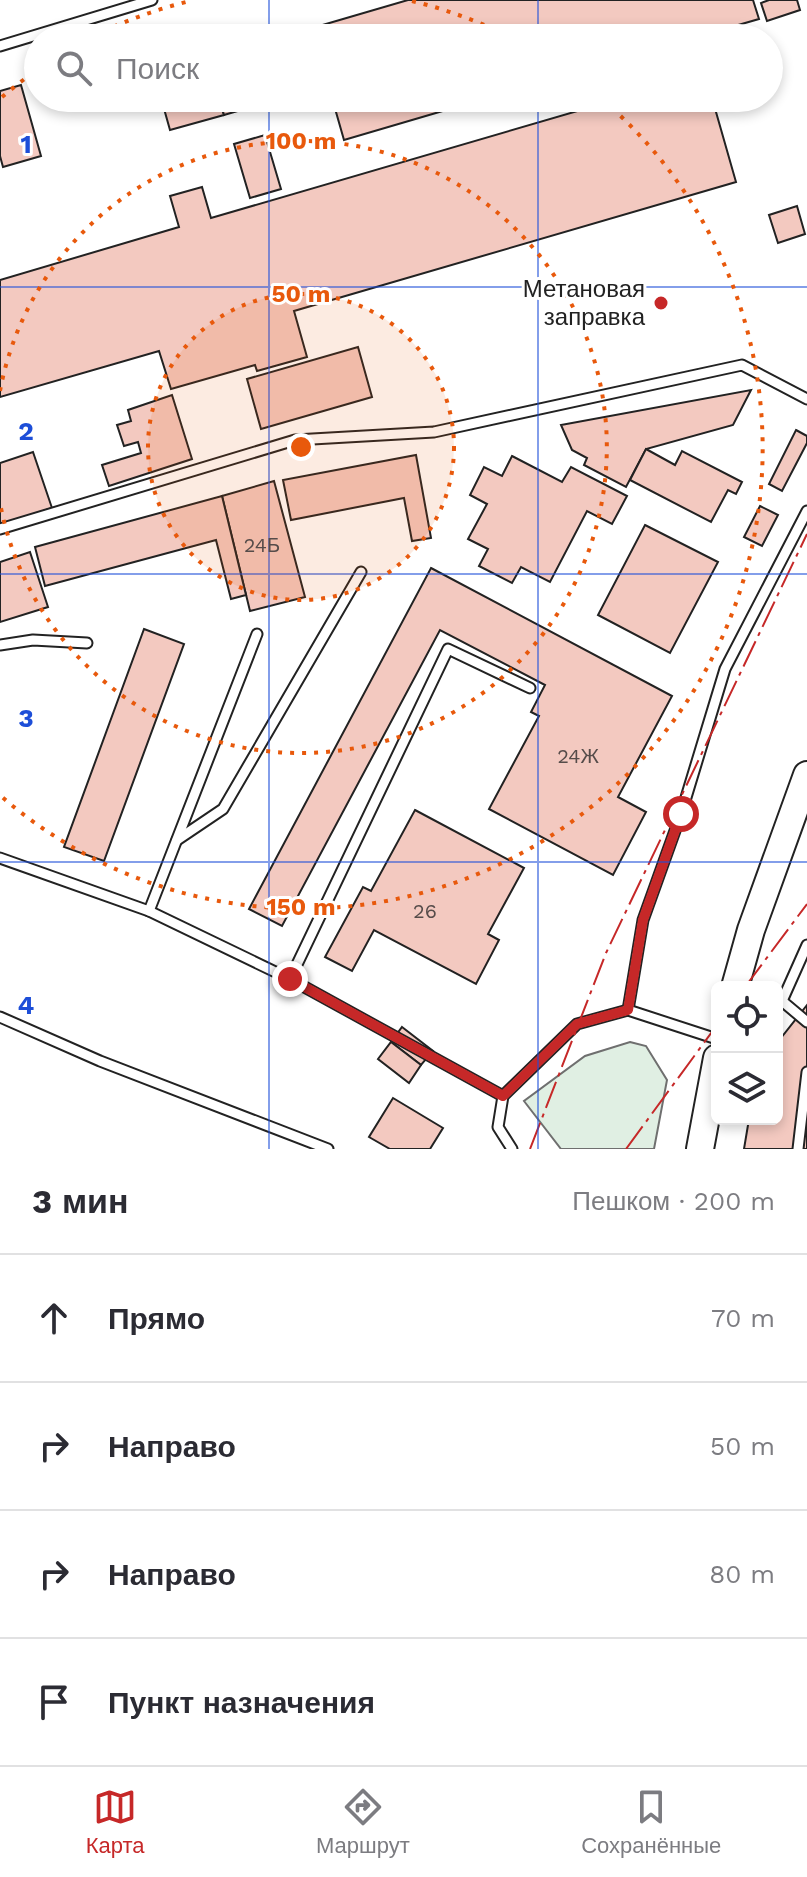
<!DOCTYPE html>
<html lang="ru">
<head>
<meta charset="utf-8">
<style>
  body { margin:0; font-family:"Work Sans",sans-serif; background:#f7f7f7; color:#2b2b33 }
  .controls { position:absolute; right:24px; bottom:24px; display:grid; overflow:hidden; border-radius:12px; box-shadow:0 4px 12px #0003 }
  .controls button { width:72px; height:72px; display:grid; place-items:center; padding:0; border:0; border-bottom:2px solid #e1e1e2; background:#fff; color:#2b2b33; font:40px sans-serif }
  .stop { position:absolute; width:24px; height:24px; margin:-18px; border:6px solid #c62828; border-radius:50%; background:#fff }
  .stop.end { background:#c62828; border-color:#fff; box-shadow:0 2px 8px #0008 }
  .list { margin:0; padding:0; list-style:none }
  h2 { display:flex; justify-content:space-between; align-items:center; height:104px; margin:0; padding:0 32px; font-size:34px }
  h2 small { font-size:26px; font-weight:400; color:#7c7c81 }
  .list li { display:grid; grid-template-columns:52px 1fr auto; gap:24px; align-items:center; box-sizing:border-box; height:128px; padding:0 32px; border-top:2px solid #e1e1e2 }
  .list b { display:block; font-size:30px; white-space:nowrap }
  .list em { font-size:26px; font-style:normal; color:#7c7c81 }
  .icon { flex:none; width:44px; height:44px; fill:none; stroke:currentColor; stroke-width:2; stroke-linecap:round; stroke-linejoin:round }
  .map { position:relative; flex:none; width:807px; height:1149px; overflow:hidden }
  .search { position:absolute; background:#fff; box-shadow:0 4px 12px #0003; left:24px; right:24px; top:24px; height:88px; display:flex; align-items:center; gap:20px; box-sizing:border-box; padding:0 28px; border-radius:44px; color:#7c7c81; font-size:30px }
  .sheet { height:616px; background:#fff }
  nav { display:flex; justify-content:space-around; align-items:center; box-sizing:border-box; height:112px; border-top:2px solid #e1e1e2; background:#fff; font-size:22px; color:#7c7c81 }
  nav a { display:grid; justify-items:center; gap:4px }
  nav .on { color:#c62828 }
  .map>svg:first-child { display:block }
  .green { fill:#e0efe3; stroke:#6f6f6f; stroke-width:2 }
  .building { fill:#f3c9c0; stroke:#222; stroke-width:2 }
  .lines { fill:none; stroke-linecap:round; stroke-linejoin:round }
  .service-casing { stroke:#222; stroke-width:13 }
  .secondary-casing { stroke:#222; stroke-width:30 }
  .service { stroke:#fff; stroke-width:9 }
  .secondary { stroke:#fff; stroke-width:26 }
  .power { stroke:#c62828; stroke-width:2; stroke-dasharray:28 6 4 6; stroke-linecap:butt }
  .route { stroke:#c62828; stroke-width:10 }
  .grid { fill:none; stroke:#1d4ed8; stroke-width:2; stroke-opacity:0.55 }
  .ring { fill:none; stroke:#e8590c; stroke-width:4; stroke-dasharray:4 8 }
  .poi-dot { fill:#c62828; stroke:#fff; stroke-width:3 }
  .labels { text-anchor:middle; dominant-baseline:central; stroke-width:6; stroke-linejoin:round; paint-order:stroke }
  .number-label { font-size:20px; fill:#564c4a }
  .poi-label { font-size:24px; fill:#222; stroke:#fff; text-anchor:end }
  .grid-label { font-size:26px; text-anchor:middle; font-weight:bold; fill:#1d4ed8; stroke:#fff; stroke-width:6; stroke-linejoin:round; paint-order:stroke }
  .centre { fill:#e8590c; stroke:#fff; stroke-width:4 }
  .ring-label { font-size:24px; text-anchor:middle; font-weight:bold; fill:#e8590c; stroke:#fff; stroke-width:6; stroke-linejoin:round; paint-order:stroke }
</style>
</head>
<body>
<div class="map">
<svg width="807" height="1149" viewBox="0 0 807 1149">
  <rect width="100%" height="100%" fill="#fff"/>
  <polygon class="green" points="630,1042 646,1046 667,1080 654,1149 561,1149 524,1101 585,1056"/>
  <g class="building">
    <polygon points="408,0 753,0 759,19 693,38 278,38"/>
    <polygon points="769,0 797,0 800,10 767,21 761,3"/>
    <polygon points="21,85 41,156 3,167 0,156 0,91"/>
    <polygon points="161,98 219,98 224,115 170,130"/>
    <polygon points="219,98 282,98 224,115"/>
    <polygon points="332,98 487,98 344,140"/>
    <polygon points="622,98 712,98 736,182 294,311 307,357 257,371 255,365 171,389 159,351 0,397 0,280 179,227 170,196 202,187 211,218"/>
    <polygon points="265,135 281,189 250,198 234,144"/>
    <polygon points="797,206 805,234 778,243 769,215"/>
    <polygon points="358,347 372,397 261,429 247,379"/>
    <polygon points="751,390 733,425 646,449 626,487 584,465 587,458 572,450 561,425"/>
    <polygon points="172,395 192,459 109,486 102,465 141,453 138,442 124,446 117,425 131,421 128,410"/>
    <polygon points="796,430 807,436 807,443 782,491 769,484"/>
    <polygon points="646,449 675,465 682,451 742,482 736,494 728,490 711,522 630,480"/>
    <polygon points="33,452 52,508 0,525 0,463"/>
    <polygon points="416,455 431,538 412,541 404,498 291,520 283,480"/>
    <polygon points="512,456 562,482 571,467 627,496 612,524 587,511 550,582 521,567 512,583 479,566 488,549 468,539 487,504 470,495 484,467 502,476"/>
    <polygon points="274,481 305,597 250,611 222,496"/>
    <polygon points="222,496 246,595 231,599 216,540 45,586 35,547"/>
    <polygon points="760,506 778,515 762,546 744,537"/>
    <polygon points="645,525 718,562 670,653 598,615"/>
    <polygon points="30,552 48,607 0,622 0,562"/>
    <polygon points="431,568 672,696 618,797 646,812 613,875 489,809 539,716 531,712 545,685 440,630 282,926 249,909"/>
    <polygon points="144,629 184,644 104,861 64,847"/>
    <polygon points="415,810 524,868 488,934 499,940 476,984 374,930 352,971 325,957 363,887 371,891"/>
    <polygon points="807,1005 807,1149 744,1149 749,1119 777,1119 777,1043"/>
    <polygon points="402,1027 433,1051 421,1065 391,1042"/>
    <polygon points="391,1042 421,1065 409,1083 378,1059"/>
    <polygon points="393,1098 443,1128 430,1149 390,1149 369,1137"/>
  </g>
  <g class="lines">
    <g class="service-casing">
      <g id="service">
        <polyline points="0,46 152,0"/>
        <polyline points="0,529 295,440 434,432 742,365 807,399"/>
        <polyline points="0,645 33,640 87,643"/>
        <polyline points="177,840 223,809 361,572"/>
        <polyline points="0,858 149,911 290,979 503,1096"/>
        <polyline points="149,911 257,634"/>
        <polyline points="290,979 448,649 530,688"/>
        <polyline points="782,1001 807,1022"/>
        <polyline points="777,1004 782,1001 807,945"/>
        <polyline points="0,1017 100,1061 328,1149"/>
        <polyline points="717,1039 628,1010 643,920 681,814 725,669 807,511"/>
        <polyline points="512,1149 498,1127 503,1096 577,1024 628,1010"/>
        <polyline points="798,1149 807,1072"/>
      </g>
    </g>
    <g class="secondary-casing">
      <g id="secondary">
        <polyline points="735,987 751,930 807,775"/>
        <polyline points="700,1149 717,1058"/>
      </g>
    </g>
    <use href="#service" class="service"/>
    <use href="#secondary" class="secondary"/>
    <g class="power">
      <polyline points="745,987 807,904"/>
      <polyline points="530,1149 606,953 807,534"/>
      <polyline points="626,1149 717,1025"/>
    </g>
  </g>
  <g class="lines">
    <polyline class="route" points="290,979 503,1096 577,1024 628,1010 643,920 681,814"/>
  </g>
  <path class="grid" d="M269 0V38M538 0V38M269 98V1149M538 98V1149M0 287H807M0 574H807M0 862H807"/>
  <circle cx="301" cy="447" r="153" fill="#e8590c" fill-opacity=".12"/>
  <g class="ring">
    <circle cx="301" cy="447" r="153"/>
    <path d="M0 391A306 306 0 1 1 0 503"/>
    <path d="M2 97A460 460 0 0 1 37 70M92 37A460 460 0 0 1 190 1M412 1A460 460 0 0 1 510 37M603 100A460 460 0 0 1 2 797"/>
  </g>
  <circle class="poi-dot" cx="661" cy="303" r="8"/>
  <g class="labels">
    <g class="number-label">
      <text x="262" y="545">24Б</text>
      <text x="578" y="756">24Ж</text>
      <text x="425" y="911">26</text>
    </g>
    <g class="poi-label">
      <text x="645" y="289">Метановая<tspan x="645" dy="28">заправка</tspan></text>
    </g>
  </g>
  <g class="grid-label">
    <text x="26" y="153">1</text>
    <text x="26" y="440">2</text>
    <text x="26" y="727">3</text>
    <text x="26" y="1014">4</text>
  </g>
  <circle cx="301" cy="447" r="12" class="centre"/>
  <g class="ring-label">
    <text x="301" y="149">100 m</text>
    <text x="301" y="302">50 m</text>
    <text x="301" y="915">150 m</text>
  </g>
</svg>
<div class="controls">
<button><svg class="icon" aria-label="locate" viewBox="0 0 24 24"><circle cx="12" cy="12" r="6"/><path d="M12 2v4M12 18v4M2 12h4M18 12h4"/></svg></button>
<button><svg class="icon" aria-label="layers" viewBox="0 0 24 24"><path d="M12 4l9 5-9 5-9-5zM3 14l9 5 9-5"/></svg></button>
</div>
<div class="stop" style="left:681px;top:814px"></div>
<div class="stop end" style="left:290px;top:979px"></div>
<div class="search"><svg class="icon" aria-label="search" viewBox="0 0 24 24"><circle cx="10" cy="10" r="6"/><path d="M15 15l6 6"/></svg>Поиск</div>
</div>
<section class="sheet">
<h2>3 мин<small>Пешком · 200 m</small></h2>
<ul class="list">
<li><svg class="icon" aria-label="ahead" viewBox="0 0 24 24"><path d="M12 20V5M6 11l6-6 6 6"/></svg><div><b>Прямо</b></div><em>70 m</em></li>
<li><svg class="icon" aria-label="right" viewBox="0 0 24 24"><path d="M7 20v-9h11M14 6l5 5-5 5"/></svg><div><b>Направо</b></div><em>50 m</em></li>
<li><svg class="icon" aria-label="right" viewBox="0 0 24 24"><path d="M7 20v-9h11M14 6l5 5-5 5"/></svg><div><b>Направо</b></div><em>80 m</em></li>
<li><svg class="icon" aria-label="arrive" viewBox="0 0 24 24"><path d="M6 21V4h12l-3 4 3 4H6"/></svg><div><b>Пункт назначения</b></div></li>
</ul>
</section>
<nav>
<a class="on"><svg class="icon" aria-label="map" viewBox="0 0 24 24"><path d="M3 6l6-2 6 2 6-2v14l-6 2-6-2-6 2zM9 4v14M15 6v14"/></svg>Карта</a>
<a><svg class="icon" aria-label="directions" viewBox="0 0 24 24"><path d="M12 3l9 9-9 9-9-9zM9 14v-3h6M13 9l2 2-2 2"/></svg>Маршрут</a>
<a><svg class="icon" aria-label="saved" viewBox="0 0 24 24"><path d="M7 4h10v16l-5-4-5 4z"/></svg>Сохранённые</a>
</nav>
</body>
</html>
